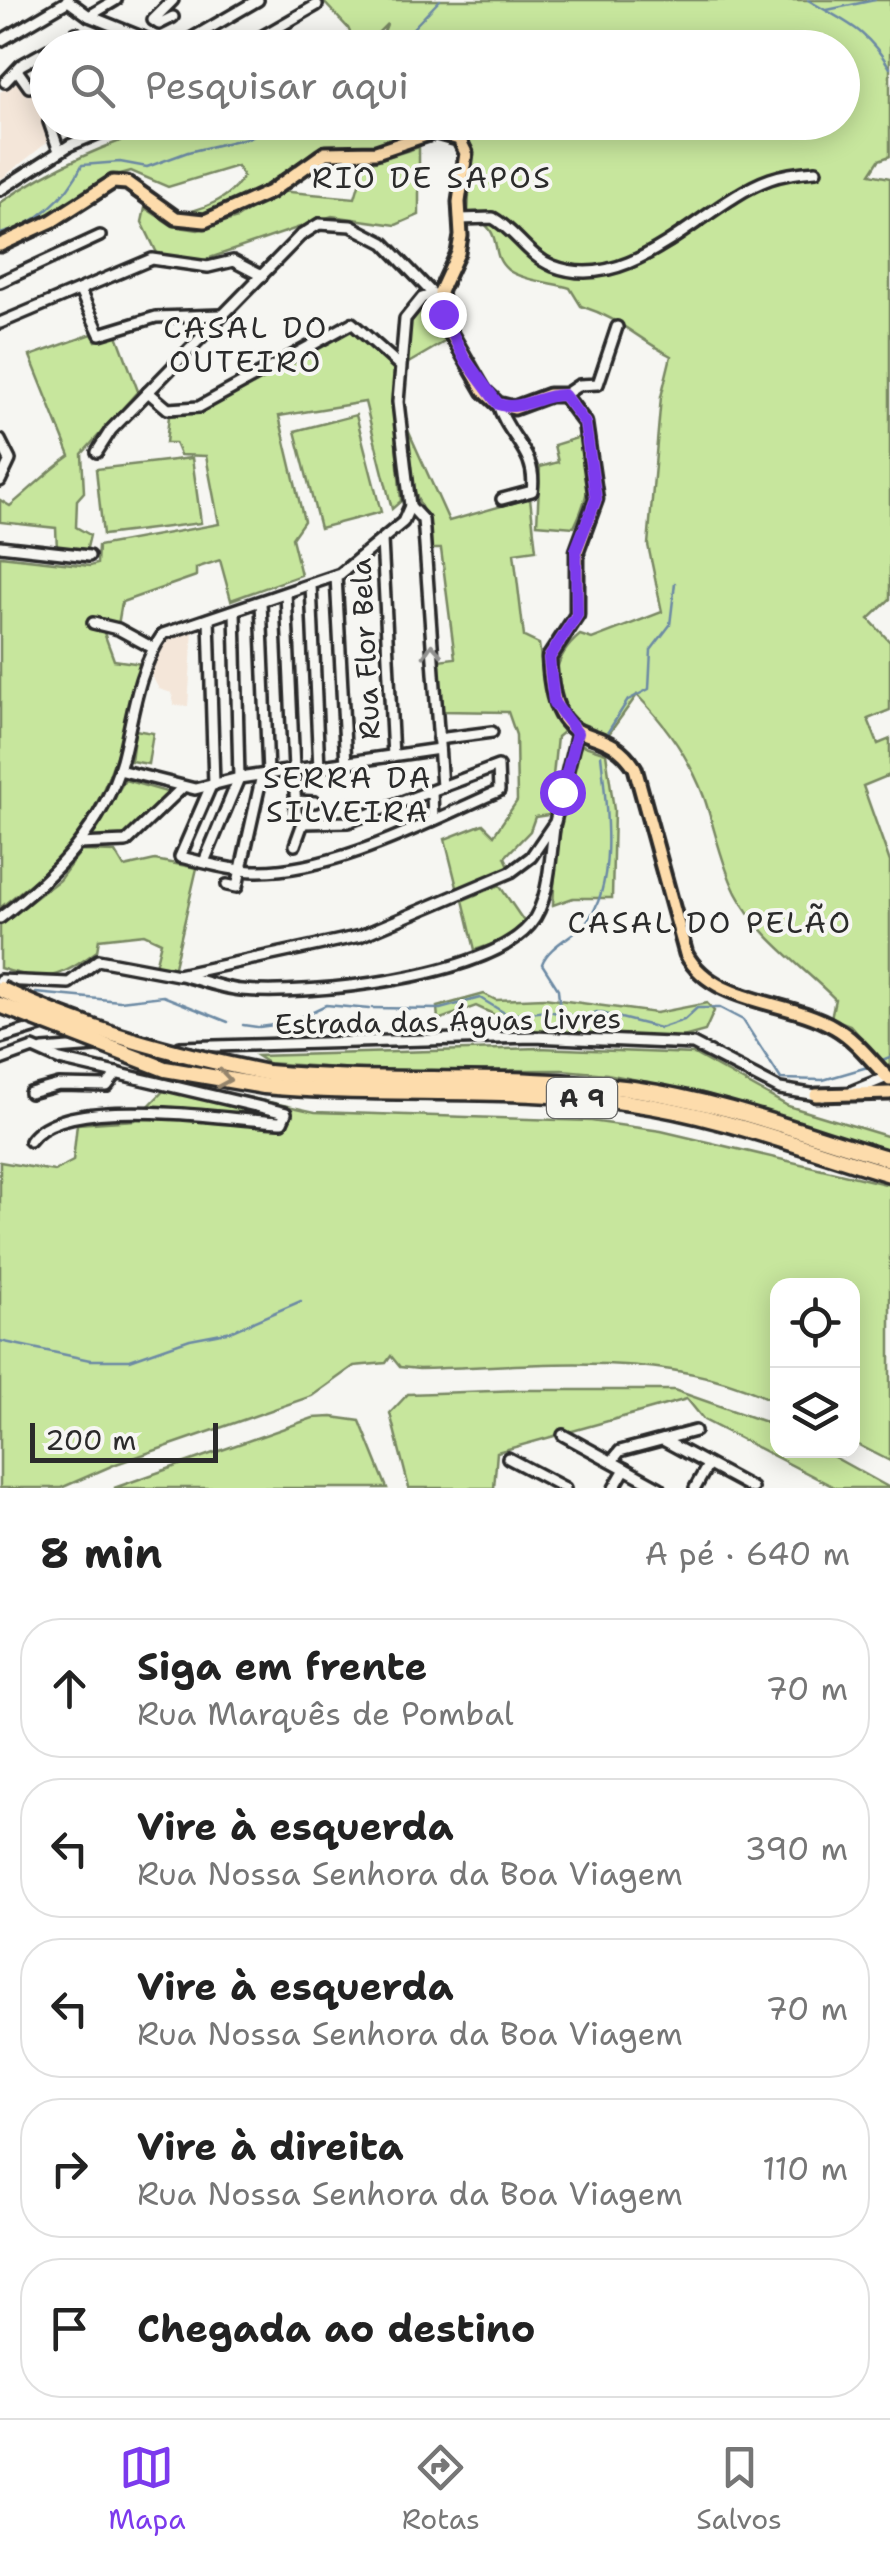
<!DOCTYPE html>
<html lang="pt">
<head>
<meta charset="utf-8">
<style>
  body { margin:0; font-family:"Shantell Sans",sans-serif; background:#f2f2f2; color:#222 }
  .controls { position:absolute; right:30px; bottom:30px; display:grid; overflow:hidden; border-radius:20px; box-shadow:0 5px 25px #0003 }
  .controls button { width:90px; height:90px; display:grid; place-items:center; padding:0; border:0; border-bottom:2px solid #e0e0e0; background:#fff; color:#222; font:50px sans-serif }
  .scale { position:absolute; left:30px; bottom:25px; width:188px; box-sizing:border-box; padding-left:10px; border:5px solid #2b2b2b; border-top:0; font-size:28px; line-height:35px; white-space:nowrap; color:#2b2b2b; -webkit-text-stroke:8px #f6f6f2; paint-order:stroke }
  .stop { position:absolute; width:30px; height:30px; margin:-22px; border:8px solid #7c3aed; border-radius:50%; background:#fff }
  .stop.end { background:#7c3aed; border-color:#fff; box-shadow:0 2px 10px #0008 }
  .list { margin:0; padding:0; list-style:none }
  h2 { display:flex; justify-content:space-between; align-items:center; height:130px; margin:0; padding:0 40px; font-size:42px }
  h2 small { font-size:32px; font-weight:400; color:#767676 }
  .list li { display:grid; grid-template-columns:65px 1fr auto; gap:30px; align-items:center; box-sizing:border-box; height:140px; margin:0 20px 20px; padding:0 20px; border:2px solid #e0e0e0; border-radius:40px }
  .list b { display:block; font-size:38px; white-space:nowrap }
  .list p { margin:0; font-size:32px; white-space:nowrap; color:#767676 }
  .list em { font-size:32px; font-style:normal; color:#767676 }
  .icon { flex:none; width:55px; height:55px; fill:none; stroke:currentColor; stroke-width:2; stroke-linecap:round; stroke-linejoin:round }
  .map { position:relative; flex:none; width:890px; height:1488px; overflow:hidden }
  .search { position:absolute; background:#fff; box-shadow:0 5px 25px #0003; left:30px; right:30px; top:30px; height:110px; display:flex; align-items:center; gap:25px; box-sizing:border-box; padding:0 35px; border-radius:55px; color:#767676; font-size:38px }
  .sheet { height:930px; background:#fff }
  nav { display:flex; justify-content:space-around; align-items:center; box-sizing:border-box; height:140px; border-top:2px solid #e0e0e0; background:#fff; font-size:28px; color:#767676 }
  nav a { display:grid; justify-items:center; gap:5px }
  nav .on { color:#7c3aed }
  .map>svg:first-child { display:block }
  .built { fill:#f4e6d9 }
  .green { fill:#c7e69d; stroke:#798864; stroke-width:2.5 }
  .lines { fill:none; stroke-linecap:round; stroke-linejoin:round }
  .stream { stroke:#6c8aa4; stroke-width:2.5 }
  .minor-casing { stroke:#2b2b2b; stroke-width:16 }
  .major-casing { stroke:#2b2b2b; stroke-width:19 }
  .highway-casing { stroke:#2b2b2b; stroke-width:21 }
  .minor { stroke:#f6f6f2; stroke-width:9 }
  .major { stroke:#fddcac; stroke-width:11 }
  .highway { stroke:#fddcac; stroke-width:14 }
  .highway-bridge-casing { stroke:#2b2b2b; stroke-width:21; stroke-linecap:butt }
  .highway-bridge { stroke:#fddcac; stroke-width:14 }
  .oneway { stroke:#90908e }
  .oneway2 { stroke:#94846c }
  .route { stroke:#7c3aed; stroke-width:12 }
  .labels { text-anchor:middle; dominant-baseline:central; stroke-width:8; stroke-linejoin:round; paint-order:stroke }
  .shield { fill:#f6f6f2; stroke:#686867; stroke-width:2.5 }
  .shield-label { font-size:25px; font-weight:bold; fill:#2b2b2b }
  .street-label { font-size:28px; fill:#2b2b2b; stroke:#f6f6f2 }
  .neighbourhood-label { font-size:30px; letter-spacing:2.5px; fill:#2b2b2b; stroke:#f6f6f2 }
</style>
</head>
<body>
<div class="map">
<svg width="890" height="1488" viewBox="0 0 890 1488">
  <rect width="100%" height="100%" fill="#f6f6f2"/>
  <filter id="ink" filterUnits="userSpaceOnUse"><feTurbulence type="fractalNoise" baseFrequency=".01" numOctaves="2"/><feDisplacementMap in="SourceGraphic" scale="20" xChannelSelector="R" yChannelSelector="G"/><feConvolveMatrix kernelMatrix="1 2 1 2 8 2 1 2 1" color-interpolation-filters="sRGB"/></filter>
  <g filter="url(#ink)">
    <g class="built">
      <polygon points="18,82 28,96 34,93 41,97 47,109 43,124 49,141 0,180 0,92"/>
      <polygon points="193,629 188,706 174,705 172,693 159,689 150,673 162,642"/>
    </g>
    <g class="green">
      <path d="M322 0H890V156L879 160 870 174 890 178V599L869 619 890 642V710L868 719 878 744 890 739V775L863 786 890 862V1070L850 1025 831 1018 835 999C801 965 758 936 736 893 721 863 715 829 704 797 690 759 665 724 637 695L606 738C595 733 578 728 571 719 546 690 553 657 580 635L592 639 662 612 648 545 661 397 671 356C635 337 619 318 581 306L570 288C553 283 521 280 508 270 486 252 509 232 468 214L471 156 465 133 439 126 379 147 316 149 274 182 212 214 196 218 175 214C200 211 232 199 243 176L237 166 168 187 131 171 113 176 38 223 0 238V203C55 165 109 143 172 123L842 122V48L378 47 387 24 371 40 354 41 348 28Z"/>
      <polygon points="419,147 419,215 396,225 332,216 204,260 158,255 142,222 145,208 173,226 198,230 237,218 279,191 355,198 365,164"/>
      <polygon points="430,304 434,306 446,341 405,365 411,315"/>
      <path d="M345 328 356 329 395 370 392 395 401 501 392 509 365 402 279 416 304 521 292 538 301 575 231 600 220 560 196 568V576L122 602 118 625 106 621 104 633 114 660 142 664C123 734 108 810 54 863 38 879 18 893 0 908V556L90 566 97 564 98 546 219 524 206 456 180 455 175 443H166L169 416 194 412Z"/>
      <path d="M92 334 96 341 117 335 138 391 82 454 84 492 77 500 76 527 90 535 86 552 57 549 56 528 0 522V500L10 506C31 489 47 472 70 456L30 356Z"/>
      <polygon points="356,415 381,512 320,528 295,431"/>
      <polygon points="407,428 449,521 530,498 536,550 514,553 524,637 539,644 546,695 563,732 557,737 549,815 535,817 530,831 505,857 510,868 458,891 445,839 483,824 494,835 517,801 516,735 508,712 439,711 438,660 455,658 441,549 431,549 428,524 407,472"/>
      <path d="M580 437C598 462 587 501 574 527L537 524 540 467 558 462 554 445Z"/>
      <polygon points="192,458 201,523 103,535 96,469"/>
      <polygon points="135,730 153,733 148,764 131,761"/>
      <polygon points="582,745 606,753 614,810 612,898 573,898 553,905 556,853 575,756"/>
      <polygon points="125,780 170,793 124,838 89,838"/>
      <path d="M81 851 115 852 124 867 155 860 197 868 173 971 155 966 161 942 144 934 99 939 97 951C60 978 45 984 0 968V925L59 880Z"/>
      <polygon points="499,885 525,923 502,941 475,950 463,900"/>
      <polygon points="484,994 496,1000 544,998 656,1013 707,1003 714,1011 705,1031 672,1040 501,1035 493,1014 476,1006 438,1020 437,1007"/>
      <polygon points="539,1048 694,1054 788,1106 890,1137 890,1150 703,1093 607,1074 562,1070 379,1071 268,1063 257,1056"/>
      <path d="M173 1081 315 1112 591 1121 661 1131 890 1185V1461L853 1442 852 1286H778L777 1403C670 1347 536 1366 419 1369L400 1367 391 1356 386 1363 354 1366 312 1396 116 1464 61 1488H0V1162L54 1171 73 1161 77 1124 135 1120Z"/>
      <polygon points="522,1390 674,1390 777,1426 778,1450 823,1451 890,1488 836,1488 704,1420 687,1399 497,1452 494,1488 409,1488 390,1413 408,1394"/>
      <polygon points="332,1417 360,1421 387,1488 114,1488 313,1418"/>
    </g>
    <g class="lines">
      <g class="stream">
        <path d="M808 0C846 23 866 28 890 68"/>
        <polyline points="827,10 875,0"/>
        <polyline points="394,48 440,0"/>
        <path d="M0 234C34 227 68 196 82 165L120 162 147 167 188 152 251 137 264 122"/>
        <polyline points="606,735 628,700 649,689 651,650 670,625 675,583"/>
        <polyline points="36,993 120,1001 163,996 228,1022"/>
        <polyline points="372,1008 440,1009 480,998 508,1015 548,1011 582,1018 597,1012 660,1028 684,1020 697,1008 720,1008 743,1020 781,1079 823,1080 871,1066"/>
        <path d="M560 1011 558 989 542 964C548 946 574 936 586 922 618 886 606 802 601 755"/>
        <polyline points="290,1022 326,1005 369,1009"/>
        <polyline points="243,1025 257,1027"/>
        <polyline points="259,1027 289,1023"/>
        <polyline points="877,1062 890,1057"/>
        <polyline points="0,1341 90,1360 130,1360 190,1339 232,1331 301,1301"/>
      </g>
      <g class="minor-casing">
        <g id="minor">
          <polyline points="67,0 89,16 169,48"/>
          <polyline points="173,0 153,20 159,24 173,17"/>
          <polyline points="89,16 116,0"/>
          <polyline points="0,41 68,1"/>
          <polyline points="51,48 76,33"/>
          <polyline points="117,48 142,37"/>
          <polyline points="175,48 258,0"/>
          <polyline points="242,48 317,5"/>
          <polyline points="17,70 29,87 48,81"/>
          <polyline points="5,82 21,65 48,50"/>
          <polyline points="49,122 59,151"/>
          <polyline points="0,190 70,145 126,122"/>
          <path d="M460 219 493 218C516 231 528 256 553 266 632 297 704 202 770 179 784 174 801 172 816 171"/>
          <polyline points="0,282 100,236"/>
          <polyline points="80,291 100,334 156,317 222,315"/>
          <polyline points="0,323 152,259 208,267 233,261 262,276"/>
          <polyline points="148,392 168,409 199,407 352,323 399,365"/>
          <polyline points="564,395 579,385 598,384 617,327"/>
          <path d="M498 404C507 437 538 452 532 491L502 499"/>
          <polyline points="0,440 10,460 0,481"/>
          <polyline points="97,452 111,430 300,236 319,224 351,226 384,243 431,292"/>
          <polyline points="410,506 423,520 424,531 442,787"/>
          <polyline points="382,540 393,756"/>
          <polyline points="0,546 89,556"/>
          <polyline points="336,576 346,765"/>
          <polyline points="311,585 319,769"/>
          <polyline points="261,602 268,773"/>
          <polyline points="209,619 214,785"/>
          <polyline points="93,623 118,629 153,648"/>
          <polyline points="438,739 492,732"/>
          <polyline points="119,770 195,789 239,778 439,749"/>
          <path d="M210 788 180 857C204 862 231 871 256 871 335 872 428 822 499 791L498 766 348 822 303 823 296 813 286 593"/>
          <polyline points="432,792 433,820"/>
          <polyline points="295,801 315,802"/>
          <polyline points="79,844 126,842 183,787"/>
          <polyline points="295,845 303,823"/>
          <polyline points="204,862 239,778 235,611"/>
          <polyline points="227,885 237,887 262,775"/>
          <path d="M0 918C54 876 103 828 122 760 133 718 137 670 163 634L340 574 403 522 410 506 398 402 405 319 422 298 439 293"/>
          <path d="M181 975C200 980 221 988 241 990 307 996 486 978 530 925 550 901 550 858 554 828"/>
          <polyline points="0,980 69,983 98,960 178,975 360,936 511,872 531,857 555,822 577,733"/>
          <polyline points="0,1038 47,1024"/>
          <polyline points="180,1047 534,1037 693,1044 780,1089 823,1096"/>
          <polyline points="43,1050 96,1046"/>
          <path d="M0 1060 33 1048 60 1060 286 1113 282 1122C228 1121 64 1091 30 1141"/>
          <polyline points="853,1091 887,1077"/>
          <polyline points="30,1093 59,1085 107,1086 117,1073"/>
          <polyline points="563,1435 660,1488"/>
          <polyline points="663,1440 752,1488"/>
          <polyline points="508,1458 565,1488"/>
          <polyline points="612,1461 620,1451 695,1431"/>
          <polyline points="614,1488 625,1469"/>
          <polyline points="695,1488 708,1465"/>
        </g>
      </g>
      <g class="major-casing">
        <g id="major">
          <path d="M0 245 52 221 113 182 127 183 176 218 205 221 270 192 325 153 376 152 435 132 459 139 466 153 459 202 461 236 458 253 440 292 447 327 484 391 498 404 514 408 549 395H564L585 423 596 499 577 551V615L549 658C554 764 600 713 635 768L686 954C714 1005 787 999 834 1027 857 1040 872 1062 890 1080"/>
          <polyline points="816,1095 890,1093"/>
        </g>
      </g>
      <g class="highway-casing">
        <g id="highway">
          <path d="M268 1073C389 1084 512 1073 633 1089 720 1101 806 1134 890 1159"/>
          <path d="M264 1086C386 1097 510 1085 631 1103 719 1115 805 1149 890 1174"/>
        </g>
      </g>
      <use href="#minor" class="minor"/>
      <use href="#major" class="major"/>
      <use href="#highway" class="highway"/>
      <g class="highway-bridge-casing">
        <g id="highway-bridge">
          <path d="M0 989C86 1031 174 1054 268 1073"/>
          <polyline points="0,1005 165,1069 264,1086"/>
        </g>
      </g>
      <use href="#highway-bridge" class="highway-bridge"/>
    </g>
    <defs><path id="oneway-chevron" d="M-2-3.5L2.5 0L-2 3.5" fill="none" stroke-width="1.6" stroke-linecap="round" stroke-linejoin="round" transform="scale(2.5)"/></defs>
    <use class="oneway" href="#oneway-chevron" transform="translate(432 651) rotate(-94)"/>
    <use class="oneway2" href="#oneway-chevron" transform="translate(224 1079) rotate(9)"/>
  </g>
  <g class="lines" filter="url(#ink)">
    <path class="route" d="M443 314 464 358 498 404C521 412 540 394 564 395L585 423 596 499 576 550 577 615 549 658 554 703 577 733 562 792"/>
  </g>
  <g class="labels">
    <rect class="shield" x="547" y="1078" width="70" height="40" rx="8"/>
    <g class="shield-label">
      <text x="582" y="1098">A 9</text>
    </g>
    <g class="street-label">
      <text transform="translate(365 649) rotate(-93)">Rua Flor Bela</text>
      <text transform="translate(448 1021) rotate(-1)">Estrada das Águas Livres</text>
    </g>
    <g class="neighbourhood-label">
      <text x="432" y="177">RIO DE SAPOS</text>
      <text x="246" y="327">CASAL DO<tspan x="246" dy="34">OUTEIRO</tspan></text>
      <text x="348" y="777">SERRA DA<tspan x="348" dy="34">SILVEIRA</tspan></text>
      <text x="710" y="922">CASAL DO PELÃO</text>
    </g>
  </g>
</svg>
<div class="controls">
<button><svg class="icon" aria-label="locate" viewBox="0 0 24 24"><circle cx="12" cy="12" r="6"/><path d="M12 2v4M12 18v4M2 12h4M18 12h4"/></svg></button>
<button><svg class="icon" aria-label="layers" viewBox="0 0 24 24"><path d="M12 4l9 5-9 5-9-5zM3 14l9 5 9-5"/></svg></button>
</div>
<div class="scale">200 m</div>
<div class="stop" style="left:562px;top:792px"></div>
<div class="stop end" style="left:443px;top:314px"></div>
<div class="search"><svg class="icon" aria-label="search" viewBox="0 0 24 24"><circle cx="10" cy="10" r="6"/><path d="M15 15l6 6"/></svg>Pesquisar aqui</div>
</div>
<section class="sheet">
<h2>8 min<small>A pé · 640 m</small></h2>
<ul class="list">
<li><svg class="icon" aria-label="ahead" viewBox="0 0 24 24"><path d="M12 20V5M6 11l6-6 6 6"/></svg><div><b>Siga em frente</b><p>Rua Marquês de Pombal</p></div><em>70 m</em></li>
<li><svg class="icon" aria-label="left" viewBox="0 0 24 24"><path d="M17 20v-9H6M10 6l-5 5 5 5"/></svg><div><b>Vire à esquerda</b><p>Rua Nossa Senhora da Boa Viagem</p></div><em>390 m</em></li>
<li><svg class="icon" aria-label="left" viewBox="0 0 24 24"><path d="M17 20v-9H6M10 6l-5 5 5 5"/></svg><div><b>Vire à esquerda</b><p>Rua Nossa Senhora da Boa Viagem</p></div><em>70 m</em></li>
<li><svg class="icon" aria-label="right" viewBox="0 0 24 24"><path d="M7 20v-9h11M14 6l5 5-5 5"/></svg><div><b>Vire à direita</b><p>Rua Nossa Senhora da Boa Viagem</p></div><em>110 m</em></li>
<li><svg class="icon" aria-label="arrive" viewBox="0 0 24 24"><path d="M6 21V4h12l-3 4 3 4H6"/></svg><div><b>Chegada ao destino</b></div></li>
</ul>
</section>
<nav>
<a class="on"><svg class="icon" aria-label="map" viewBox="0 0 24 24"><path d="M3 6l6-2 6 2 6-2v14l-6 2-6-2-6 2zM9 4v14M15 6v14"/></svg>Mapa</a>
<a><svg class="icon" aria-label="directions" viewBox="0 0 24 24"><path d="M12 3l9 9-9 9-9-9zM9 14v-3h6M13 9l2 2-2 2"/></svg>Rotas</a>
<a><svg class="icon" aria-label="saved" viewBox="0 0 24 24"><path d="M7 4h10v16l-5-4-5 4z"/></svg>Salvos</a>
</nav>
</body>
</html>
